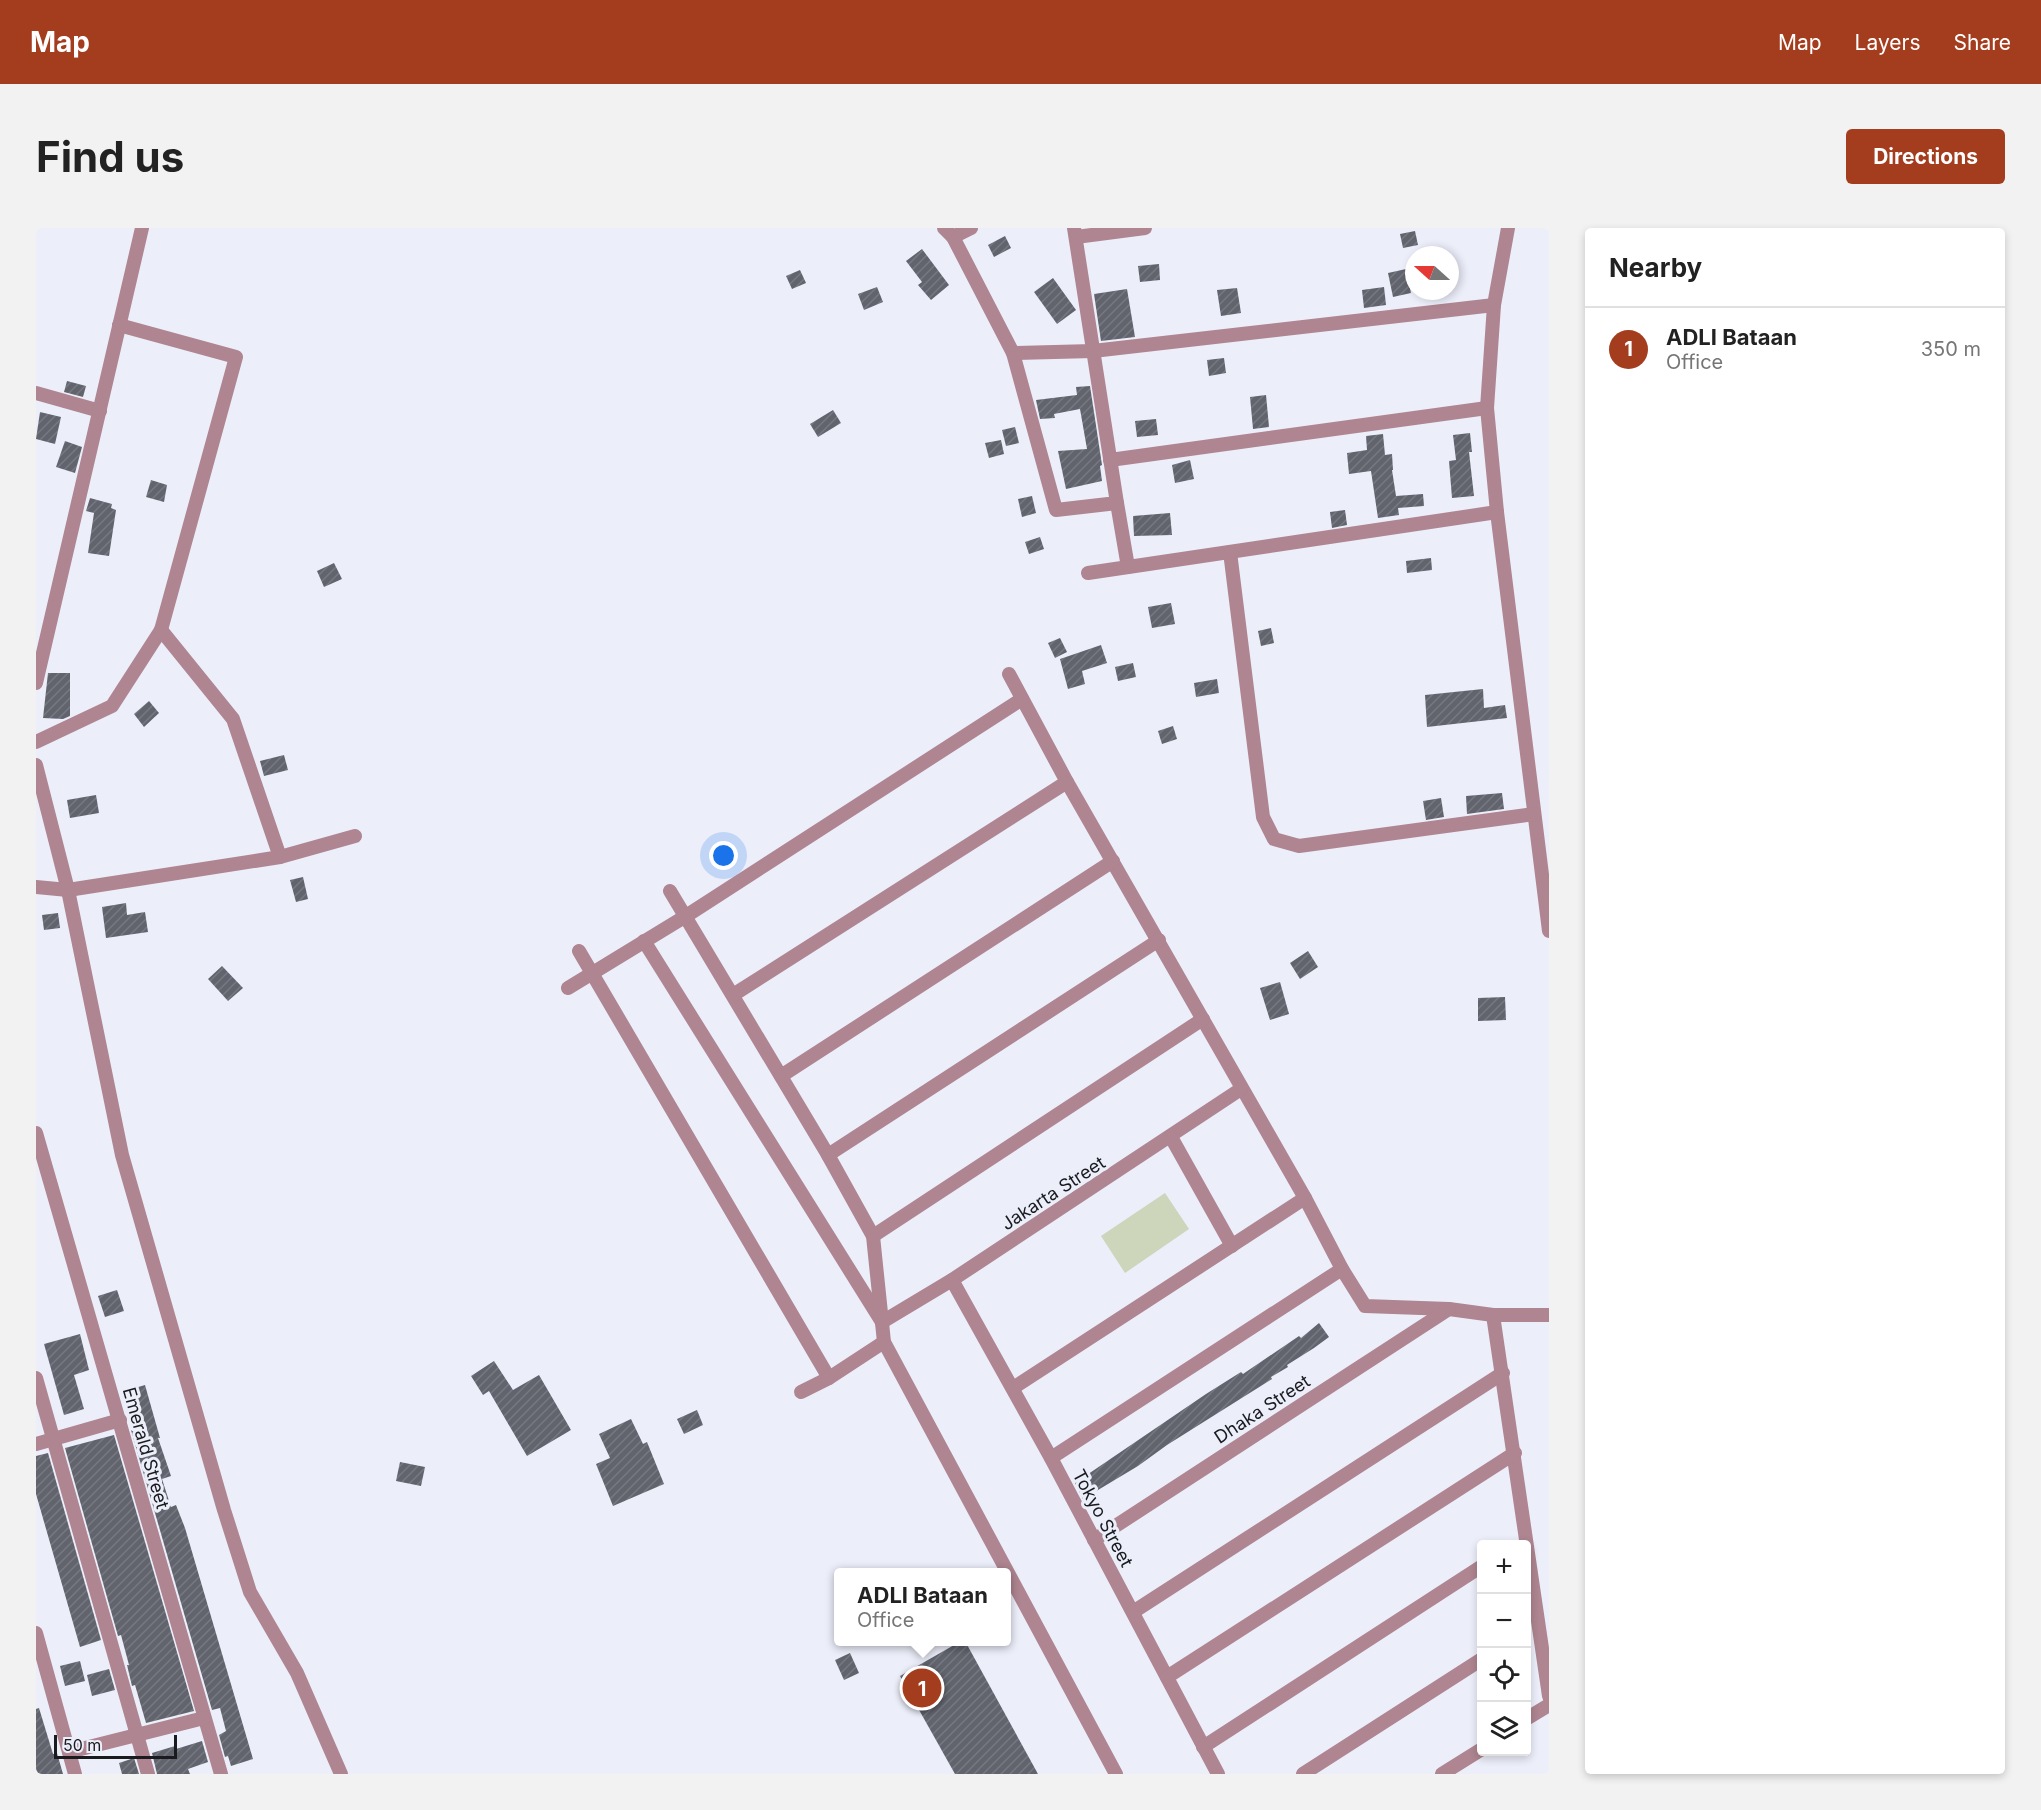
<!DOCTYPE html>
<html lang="en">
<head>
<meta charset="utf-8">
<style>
  body { margin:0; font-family:Inter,sans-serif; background:#f2f2f2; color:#222 }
  .controls { position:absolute; right:18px; bottom:18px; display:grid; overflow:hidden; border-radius:6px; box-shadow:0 3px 9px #0003 }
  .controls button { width:54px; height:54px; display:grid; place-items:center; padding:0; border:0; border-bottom:2px solid #e0e0e0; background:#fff; color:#222; font:30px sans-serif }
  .compass { position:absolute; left:1369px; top:18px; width:54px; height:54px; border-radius:50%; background:#fff; box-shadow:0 3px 9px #0003; rotate:291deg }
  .scale { position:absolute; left:18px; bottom:15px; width:123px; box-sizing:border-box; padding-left:6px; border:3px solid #1a1b1f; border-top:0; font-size:16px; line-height:21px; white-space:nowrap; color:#1a1b1f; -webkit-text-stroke:4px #eceefa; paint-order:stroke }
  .you { position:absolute; left:688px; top:628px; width:21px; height:21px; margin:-15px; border:4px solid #fff; border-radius:50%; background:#1a73e8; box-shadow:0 0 0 9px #1a73e833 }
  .badge { display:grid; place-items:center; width:39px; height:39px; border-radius:50%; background:#a43d1e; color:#fff; font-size:20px; font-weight:700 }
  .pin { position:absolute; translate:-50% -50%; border:3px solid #fff; box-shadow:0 2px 6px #0006 }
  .popup { position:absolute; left:798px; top:1340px; width:177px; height:78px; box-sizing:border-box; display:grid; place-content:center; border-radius:6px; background:#fff; filter:drop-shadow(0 2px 4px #0005); font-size:20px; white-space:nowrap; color:#767676 }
  .popup b { font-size:22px; color:#222 }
  .popup::after { content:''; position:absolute; left:50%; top:100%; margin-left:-12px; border:12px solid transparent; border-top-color:#fff }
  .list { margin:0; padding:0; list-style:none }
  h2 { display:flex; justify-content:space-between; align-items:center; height:78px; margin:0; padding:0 24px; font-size:26px }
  h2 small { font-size:20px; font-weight:400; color:#767676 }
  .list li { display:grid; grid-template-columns:39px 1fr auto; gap:18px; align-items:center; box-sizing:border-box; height:84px; padding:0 24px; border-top:2px solid #e0e0e0 }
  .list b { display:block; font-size:22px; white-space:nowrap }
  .list p { margin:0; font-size:20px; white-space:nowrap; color:#767676 }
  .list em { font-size:20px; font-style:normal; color:#767676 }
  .icon { flex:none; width:33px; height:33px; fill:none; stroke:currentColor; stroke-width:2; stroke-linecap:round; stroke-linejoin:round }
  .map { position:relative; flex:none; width:1513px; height:1546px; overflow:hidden; border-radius:6px }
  header { display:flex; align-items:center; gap:36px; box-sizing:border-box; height:84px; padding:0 30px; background:#a43d1e; color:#fff }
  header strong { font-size:28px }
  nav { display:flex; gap:33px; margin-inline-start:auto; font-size:21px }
  .intro { display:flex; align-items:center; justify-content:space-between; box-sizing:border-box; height:144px; padding:0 36px }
  h1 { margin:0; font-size:42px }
  .button { padding:15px 27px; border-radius:6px; background:#a43d1e; color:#fff; font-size:21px; font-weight:700 }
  main { display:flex; gap:36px; padding:0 36px }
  aside { flex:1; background:#fff; border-radius:6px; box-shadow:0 3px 9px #0003 }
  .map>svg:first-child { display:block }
  .park { fill:#cdd5bb }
  .building { fill:url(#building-hatch) }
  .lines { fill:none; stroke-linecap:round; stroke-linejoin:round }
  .minor { stroke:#ae8590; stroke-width:14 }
  .labels { text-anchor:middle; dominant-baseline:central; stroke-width:6; stroke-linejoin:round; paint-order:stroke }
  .street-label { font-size:18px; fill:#1a1b1f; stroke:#eceefa }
</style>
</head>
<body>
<header>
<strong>Map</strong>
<nav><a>Map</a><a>Layers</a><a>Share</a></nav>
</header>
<div class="intro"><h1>Find us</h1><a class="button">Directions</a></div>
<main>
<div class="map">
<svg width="1513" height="1546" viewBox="0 0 1513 1546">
  <defs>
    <pattern id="building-hatch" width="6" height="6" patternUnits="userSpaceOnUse" patternTransform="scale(1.5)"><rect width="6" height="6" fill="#61636d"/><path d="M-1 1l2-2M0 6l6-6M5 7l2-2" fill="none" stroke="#777981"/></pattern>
  </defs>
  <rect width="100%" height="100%" fill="#eceefa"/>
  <polygon class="park" points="1129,965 1153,1001 1089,1045 1065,1008"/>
  <g class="building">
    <polygon points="1379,3 1382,17 1367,20 1364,6"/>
    <polygon points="969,8 975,20 958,29 952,17"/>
    <polygon points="886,21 913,57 895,72 882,57 886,54 870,33"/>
    <polygon points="1123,36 1124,52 1104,54 1102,38"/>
    <polygon points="1370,41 1375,65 1357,69 1352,45"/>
    <polygon points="764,42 770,55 756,61 750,48"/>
    <polygon points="1017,50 1040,82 1021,96 998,64"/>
    <polygon points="841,59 847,74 828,82 822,66"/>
    <polygon points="1348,59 1350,77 1328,80 1326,62"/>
    <polygon points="1201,60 1205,85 1185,88 1181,62"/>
    <polygon points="1091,61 1099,109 1065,113 1058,66"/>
    <polygon points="1188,130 1190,145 1173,148 1171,132"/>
    <polygon points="31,153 50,158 47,169 28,164"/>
    <polygon points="1054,158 1066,237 1064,238 1066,253 1030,261 1022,223 1051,221 1044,181 1018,186 1019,190 1004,191 1000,172 1041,167 1040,159"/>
    <polygon points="1230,167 1233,199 1217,201 1214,169"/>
    <polygon points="797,182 805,195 782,209 774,196"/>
    <polygon points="4,184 25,189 19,216 0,211"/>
    <polygon points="1120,191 1122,207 1101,209 1099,193"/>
    <polygon points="979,199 983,215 970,218 966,202"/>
    <polygon points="1434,205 1436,224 1433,224 1438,268 1416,270 1413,233 1420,232 1417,207"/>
    <polygon points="1347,206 1349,227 1356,226 1357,242 1356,242 1360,268 1387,266 1388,278 1362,280 1363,287 1342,290 1335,243 1313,246 1311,225 1331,222 1330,208"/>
    <polygon points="965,212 968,226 953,230 949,215"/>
    <polygon points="29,213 46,219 39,245 20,239"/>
    <polygon points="1154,232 1158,251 1139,255 1136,237"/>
    <polygon points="115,252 131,257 128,274 110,269"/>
    <polygon points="996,268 1000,285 986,289 982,271"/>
    <polygon points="54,270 76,276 75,280 80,282 73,328 52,325 58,285 50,283"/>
    <polygon points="1309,282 1311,297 1296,300 1294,284"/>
    <polygon points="1134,285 1136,307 1098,308 1097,288"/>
    <polygon points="1004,309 1008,321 993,326 989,314"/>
    <polygon points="1395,330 1396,342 1371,345 1370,333"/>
    <polygon points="298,335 306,351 288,359 281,343"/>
    <polygon points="1135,375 1139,396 1116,400 1112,379"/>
    <polygon points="1235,400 1238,415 1225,418 1222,403"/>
    <polygon points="1024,410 1031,424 1019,430 1012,415"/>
    <polygon points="1065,417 1071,435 1046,443 1049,456 1032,461 1024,431"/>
    <polygon points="1097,435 1100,449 1082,453 1079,439"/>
    <polygon points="12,445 34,445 34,488 27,491 7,490"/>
    <polygon points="1181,451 1183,465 1160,469 1158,455"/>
    <polygon points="1447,461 1448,480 1469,477 1471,490 1391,499 1389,467"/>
    <polygon points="113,473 123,485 108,499 98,486"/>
    <polygon points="1137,498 1141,511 1126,516 1122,503"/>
    <polygon points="248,527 252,542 228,548 224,533"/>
    <polygon points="1466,565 1468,581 1431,586 1430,568"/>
    <polygon points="60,567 63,585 34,590 31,572"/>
    <polygon points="1405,570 1408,589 1390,592 1387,573"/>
    <polygon points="267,649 272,671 260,674 254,652"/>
    <polygon points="90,675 91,687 109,684 112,704 70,710 66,679"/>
    <polygon points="22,685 24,700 8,702 6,687"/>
    <polygon points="1272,723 1282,739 1264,751 1254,735"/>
    <polygon points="186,738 207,760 192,773 172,751"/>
    <polygon points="1244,754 1253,786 1234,792 1224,760"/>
    <polygon points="1469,769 1470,792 1442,793 1442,770"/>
    <polygon points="81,1062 88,1083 69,1089 62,1068"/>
    <polygon points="1283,1095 1293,1109 1278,1120 1251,1137 1252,1139 1235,1149 1236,1151 1131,1217 1102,1238 1047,1271 1039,1255 1170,1166 1205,1144 1207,1146 1263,1108 1265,1110"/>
    <polygon points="44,1106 53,1142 38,1147 48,1181 28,1187 8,1116"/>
    <polygon points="458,1133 477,1162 503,1147 535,1202 491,1228 453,1163 447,1167 435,1148"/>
    <polygon points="109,1157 124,1210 122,1210 135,1248 126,1251 135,1279 140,1277 149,1300 217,1531 195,1538 192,1528 189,1529 183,1507 190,1503 184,1480 176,1482 95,1202 99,1201 89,1163"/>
    <polygon points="661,1182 667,1197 648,1206 641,1191"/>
    <polygon points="595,1191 607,1216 611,1214 628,1256 577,1278 560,1236 574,1230 563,1206"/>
    <polygon points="78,1207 158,1483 110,1495 99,1457 96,1458 91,1437 93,1437 85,1407 82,1408 29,1220"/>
    <polygon points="12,1225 65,1412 44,1419 0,1266 0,1228"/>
    <polygon points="364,1234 389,1239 385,1258 360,1253"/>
    <polygon points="925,1413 929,1413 1002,1546 919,1546 864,1448"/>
    <polygon points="814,1425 823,1445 808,1452 799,1432"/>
    <polygon points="44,1433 49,1453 29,1458 24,1438"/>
    <polygon points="73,1441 79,1462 56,1468 51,1447"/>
    <polygon points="3,1480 17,1526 21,1525 27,1546 0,1546 0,1481"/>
    <polygon points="166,1513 172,1534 152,1541 154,1546 121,1546 116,1525 139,1518 140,1521"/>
    <polygon points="98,1530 103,1546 86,1546 83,1535"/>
  </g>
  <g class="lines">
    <g class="minor">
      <polyline points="908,0 917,9 977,125 1020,282 1081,275 1038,0"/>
      <polyline points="1472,0 1458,77 1451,180 1461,284 1513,703"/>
      <polyline points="917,9 935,0"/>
      <polyline points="1040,9 1109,0"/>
      <polyline points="977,125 1057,123 1458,77"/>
      <polyline points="0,165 64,183"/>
      <polyline points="1074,232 1451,180"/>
      <polyline points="1081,275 1092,339"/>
      <polyline points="1194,324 1227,589 1238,611 1263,618 1498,586"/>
      <polyline points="1052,345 1461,284"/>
      <polyline points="973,446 1031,554 1269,970 1306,1041 1329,1078 1413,1081 1457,1087 1513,1087"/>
      <polyline points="0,455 106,0"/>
      <polyline points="0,514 76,478 125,402 200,129 83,97"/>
      <polyline points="0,537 32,662 86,927 188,1282 214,1364 261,1445 305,1546"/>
      <polyline points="244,629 319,608"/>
      <polyline points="0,659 32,662 244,629 197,491 125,402"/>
      <polyline points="634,663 792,927 837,1008 848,1114 1080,1546"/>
      <polyline points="608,713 846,1094 916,1052 1205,861"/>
      <polyline points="543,723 793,1150"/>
      <polyline points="532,760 650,688 986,471"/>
      <polyline points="697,767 1031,554"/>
      <polyline points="745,848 1077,633"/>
      <polyline points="0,905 185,1546"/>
      <polyline points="1135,909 1196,1018"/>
      <polyline points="792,927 1123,712"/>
      <polyline points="837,1008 1167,791"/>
      <polyline points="916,1052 1015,1230 1182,1546"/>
      <polyline points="1457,1087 1513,1468"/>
      <polyline points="0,1150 112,1546"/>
      <polyline points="977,1160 1269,970"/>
      <polyline points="765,1164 793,1150 848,1114"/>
      <polyline points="0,1216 84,1192"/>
      <polyline points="1015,1230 1306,1041"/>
      <polyline points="1058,1312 1413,1081"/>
      <polyline points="1097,1384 1467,1145"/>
      <polyline points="0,1405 39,1546"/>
      <polyline points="1131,1449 1479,1225"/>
      <polyline points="1490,1491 1513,1477"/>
      <polyline points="1167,1519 1446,1338"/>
      <polyline points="33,1524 168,1490"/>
      <polyline points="1267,1546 1446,1431"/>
      <polyline points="1406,1546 1446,1521"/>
    </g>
  </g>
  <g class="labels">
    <g class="street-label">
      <text transform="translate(1017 965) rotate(-33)">Jakarta Street</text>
      <text transform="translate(1226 1181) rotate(-33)">Dhaka Street</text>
      <text transform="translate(110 1220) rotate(74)">Emerald Street</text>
      <text transform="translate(1067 1290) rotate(62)">Tokyo Street</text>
    </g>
  </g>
</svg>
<div class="controls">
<button>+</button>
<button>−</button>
<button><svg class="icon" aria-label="locate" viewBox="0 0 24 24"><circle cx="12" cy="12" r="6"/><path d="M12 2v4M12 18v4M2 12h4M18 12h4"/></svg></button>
<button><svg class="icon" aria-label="layers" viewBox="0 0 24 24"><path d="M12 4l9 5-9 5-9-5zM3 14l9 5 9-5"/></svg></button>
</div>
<svg class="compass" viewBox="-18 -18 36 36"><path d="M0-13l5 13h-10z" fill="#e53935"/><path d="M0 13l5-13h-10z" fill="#767676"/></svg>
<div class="scale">50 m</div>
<div class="you"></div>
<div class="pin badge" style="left:886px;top:1460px">1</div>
<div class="popup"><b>ADLI Bataan</b>Office</div>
</div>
<aside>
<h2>Nearby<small></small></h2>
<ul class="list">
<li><span class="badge">1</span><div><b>ADLI Bataan</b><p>Office</p></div><em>350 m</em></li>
</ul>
</aside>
</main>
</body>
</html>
